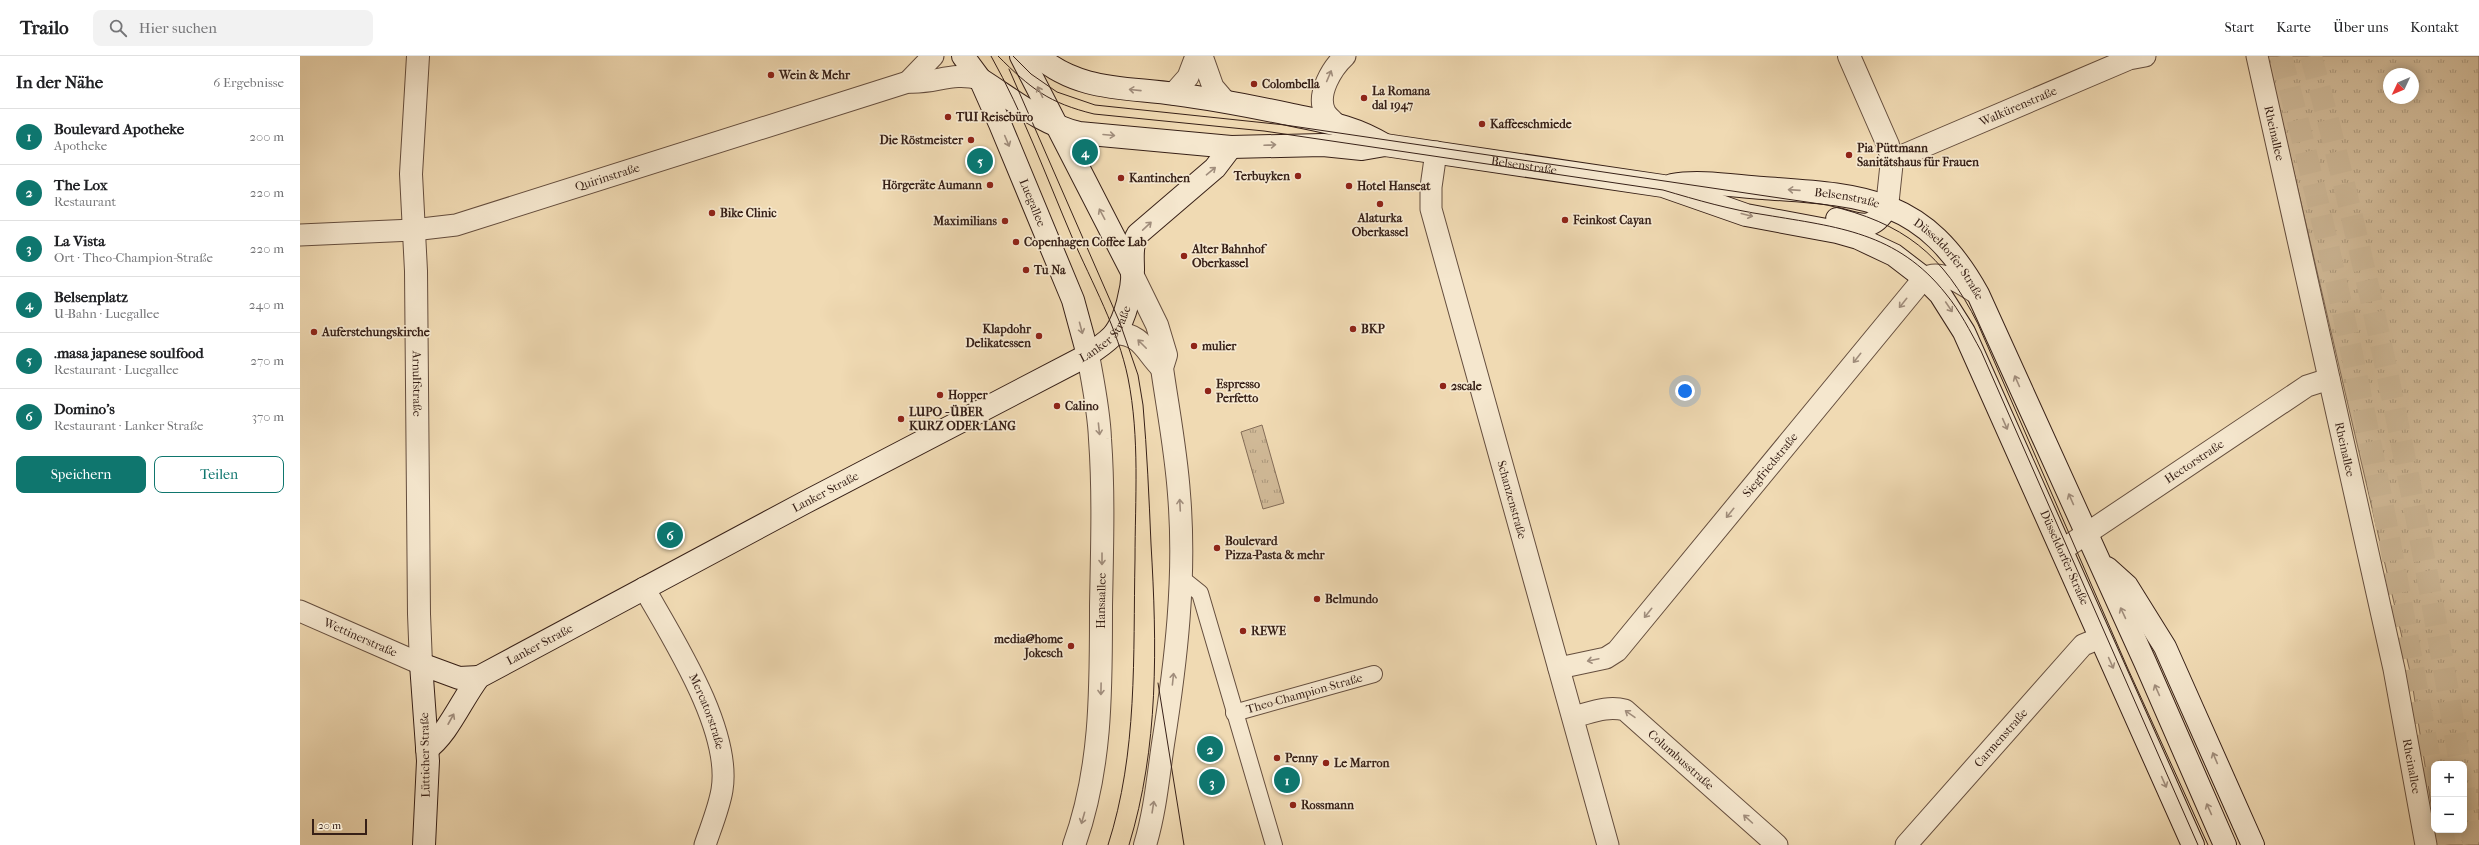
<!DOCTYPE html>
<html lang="de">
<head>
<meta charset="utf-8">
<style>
  body { margin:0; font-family:"IM FELL French Canon",serif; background:#f2f2f2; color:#202124 }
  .controls { position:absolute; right:12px; bottom:12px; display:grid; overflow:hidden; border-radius:8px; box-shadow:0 2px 10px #0003 }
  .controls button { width:36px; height:36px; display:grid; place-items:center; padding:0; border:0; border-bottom:1px solid #e0e0e0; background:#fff; color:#202124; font:20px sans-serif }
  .compass { position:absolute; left:2083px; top:12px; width:36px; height:36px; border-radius:50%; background:#fff; box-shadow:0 2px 10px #0003; rotate:226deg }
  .scale { position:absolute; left:12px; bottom:10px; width:55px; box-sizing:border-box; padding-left:4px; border:2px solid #372017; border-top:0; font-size:11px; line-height:14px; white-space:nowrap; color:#372017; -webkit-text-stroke:3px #f5e7ce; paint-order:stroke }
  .you { position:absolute; left:1385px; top:335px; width:14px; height:14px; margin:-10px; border:3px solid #fff; border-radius:50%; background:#1a73e8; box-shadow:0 0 0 6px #1a73e833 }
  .badge { display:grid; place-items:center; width:26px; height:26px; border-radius:50%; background:#0f766e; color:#fff; font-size:13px; font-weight:700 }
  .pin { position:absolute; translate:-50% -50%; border:2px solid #fff; box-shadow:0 1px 4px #0006 }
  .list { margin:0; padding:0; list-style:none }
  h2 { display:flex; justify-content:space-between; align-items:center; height:52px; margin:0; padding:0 16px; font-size:17px }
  h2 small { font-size:13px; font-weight:400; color:#757577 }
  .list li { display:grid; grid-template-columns:26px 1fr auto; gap:12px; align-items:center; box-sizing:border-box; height:56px; padding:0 16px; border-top:1px solid #e0e0e0 }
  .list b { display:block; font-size:15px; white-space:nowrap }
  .list p { margin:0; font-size:13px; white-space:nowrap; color:#757577 }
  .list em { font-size:13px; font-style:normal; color:#757577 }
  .actions { display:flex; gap:8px; padding:12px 16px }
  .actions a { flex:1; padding:9px 0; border:1px solid #0f766e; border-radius:8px; text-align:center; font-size:14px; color:#0f766e }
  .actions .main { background:#0f766e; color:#fff }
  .icon { flex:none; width:22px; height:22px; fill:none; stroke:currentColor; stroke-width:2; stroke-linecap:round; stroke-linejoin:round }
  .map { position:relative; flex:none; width:2179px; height:789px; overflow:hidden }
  header { display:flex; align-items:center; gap:24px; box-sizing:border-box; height:56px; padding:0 20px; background:#fff; border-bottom:1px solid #e0e0e0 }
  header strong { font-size:19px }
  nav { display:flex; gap:22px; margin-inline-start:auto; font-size:14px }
  .search { width:280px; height:36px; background:#f2f2f2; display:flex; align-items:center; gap:10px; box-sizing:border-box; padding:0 14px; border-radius:8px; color:#757577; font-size:15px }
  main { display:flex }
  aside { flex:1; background:#fff }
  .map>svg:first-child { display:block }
  .grass { fill:url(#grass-tufts); stroke:#846d58; fill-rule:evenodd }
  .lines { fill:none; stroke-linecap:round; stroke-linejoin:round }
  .trunk-tunnel { stroke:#cbb594; stroke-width:22; stroke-dasharray:22 11; stroke-linecap:butt }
  .pedestrian-casing { stroke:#654e3e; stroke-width:18 }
  .minor-casing { stroke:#654e3e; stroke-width:23 }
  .tertiary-casing { stroke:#654e3e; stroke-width:24 }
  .secondary-casing { stroke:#372017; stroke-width:24 }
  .pedestrian { stroke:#f5e7ce; stroke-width:16 }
  .minor { stroke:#f5e7ce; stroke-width:21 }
  .tertiary { stroke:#f5e7ce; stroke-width:22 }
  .secondary { stroke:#f5e7ce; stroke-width:22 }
  .tram { stroke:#372017; stroke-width:1 }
  .oneway { stroke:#a08d7c }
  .poi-dot { fill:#8f2418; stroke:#f5e7ce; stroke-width:1.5 }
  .labels { text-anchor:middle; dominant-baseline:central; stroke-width:3.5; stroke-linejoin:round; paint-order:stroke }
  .poi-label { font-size:12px; font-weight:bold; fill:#372017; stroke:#f5e7ce; text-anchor:start }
  .street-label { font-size:12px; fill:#372017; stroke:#f5e7ce }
</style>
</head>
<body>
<header>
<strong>Trailo</strong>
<div class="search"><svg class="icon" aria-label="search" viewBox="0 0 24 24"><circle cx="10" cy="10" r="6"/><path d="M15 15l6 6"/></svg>Hier suchen</div>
<nav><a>Start</a><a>Karte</a><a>Über uns</a><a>Kontakt</a></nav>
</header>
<main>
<aside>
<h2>In der Nähe<small>6 Ergebnisse</small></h2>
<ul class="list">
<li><span class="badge">1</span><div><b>Boulevard Apotheke</b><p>Apotheke</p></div><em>200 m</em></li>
<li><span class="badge">2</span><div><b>The Lox</b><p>Restaurant</p></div><em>220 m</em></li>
<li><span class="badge">3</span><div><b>La Vista</b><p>Ort · Theo-Champion-Straße</p></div><em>220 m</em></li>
<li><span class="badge">4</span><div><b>Belsenplatz</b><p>U-Bahn · Luegallee</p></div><em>240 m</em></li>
<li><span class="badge">5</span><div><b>.masa japanese soulfood</b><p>Restaurant · Luegallee</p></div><em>270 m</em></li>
<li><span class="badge">6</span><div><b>Domino's</b><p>Restaurant · Lanker Straße</p></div><em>370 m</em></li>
</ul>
<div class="actions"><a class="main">Speichern</a><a>Teilen</a></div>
</aside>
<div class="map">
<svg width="2179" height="789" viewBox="0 0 2179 789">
  <defs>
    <pattern id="grass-tufts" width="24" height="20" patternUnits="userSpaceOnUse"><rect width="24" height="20" fill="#d1ba98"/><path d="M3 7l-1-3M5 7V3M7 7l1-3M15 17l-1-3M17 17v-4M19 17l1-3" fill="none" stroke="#aa977b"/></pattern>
  </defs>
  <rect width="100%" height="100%" fill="#f0dab3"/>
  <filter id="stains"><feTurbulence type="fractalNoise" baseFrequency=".005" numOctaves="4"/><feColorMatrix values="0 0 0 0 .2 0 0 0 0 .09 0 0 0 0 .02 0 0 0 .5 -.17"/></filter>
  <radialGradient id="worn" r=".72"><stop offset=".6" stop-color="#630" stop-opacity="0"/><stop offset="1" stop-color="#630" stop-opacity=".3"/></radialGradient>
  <g class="grass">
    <path d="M1967 0H2179V789H2138L2135 774H2164V708H2134V767L2111 620ZM2089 18H2113V42H2089Z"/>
    <polygon points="962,369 984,447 963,453 941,376"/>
  </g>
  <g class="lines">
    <g class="trunk-tunnel">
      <path d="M1981 0C2045 240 2091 484 2134 729"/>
      <path d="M2011 0C2074 233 2121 470 2160 708"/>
      <polyline points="2164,733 2174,789"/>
      <polyline points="2142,774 2145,789"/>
    </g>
    <g class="pedestrian-casing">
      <g id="pedestrian">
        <polyline points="880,521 900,537 974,789"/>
        <path id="s1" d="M934 657 1074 618"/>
      </g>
    </g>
    <g class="minor-casing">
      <g id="minor">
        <polyline points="902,0 913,31 925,45"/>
        <path id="s2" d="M1957 0 2094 613 2126 789"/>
        <polyline points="608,26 633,0"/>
        <polyline points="873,38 888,21 896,0"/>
        <path d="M1036 68C1033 65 1027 60 1025 56 1016 38 1032 12 1045 0"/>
        <path id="s3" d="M1136 96 1131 131V153L1308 789"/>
        <path id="s4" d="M1592 104 1829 3 1845 0"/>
        <path id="s5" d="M0 179 113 174 156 169 608 26C636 28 651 15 680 23"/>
        <path id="s6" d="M1762 494 2007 330 2029 323"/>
        <path id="s7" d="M344 532C373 583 432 674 422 734 419 752 411 771 405 789"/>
        <path id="s8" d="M0 555 121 608"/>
        <path id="s9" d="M1259 612 1306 602 1317 595 1624 222C1641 212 1664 229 1678 238"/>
        <path id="s10" d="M1273 661C1290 657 1307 649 1325 654L1477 789"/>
        <path id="s11" d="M1606 789 1783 589 1800 582"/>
      </g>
    </g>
    <g class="tertiary-casing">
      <g id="tertiary">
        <path id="s12" d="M118 0 111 118 116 215 119 558 121 608"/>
        <polyline points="1549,0 1588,89 1592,104 1587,151"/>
        <path d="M832 218 857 269 866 299 862 312C868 354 876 395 879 438 886 521 876 606 863 688 858 722 855 756 845 789"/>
        <path d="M815 277C842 278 845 295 862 312"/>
        <path id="s13" d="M774 789C802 712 801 631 801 550 802 494 804 438 800 383 799 355 793 327 788 299"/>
      </g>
    </g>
    <g class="secondary-casing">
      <g id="secondary">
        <path id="s14" d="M663 0 680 23 700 68 773 244 788 299"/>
        <polyline points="721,0 832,216"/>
        <path d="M738 0C778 35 825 31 875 38 913 43 950 50 988 58 1025 66 1052 69 1085 89"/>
        <path id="s15" d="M680 23C713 44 742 68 779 77L931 91 1023 89 1062 93 1085 89 1363 130 1446 159 1537 176 1558 182 1594 199 1624 222 1640 238 1664 276 1893 789"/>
        <path id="s16" d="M1372 129C1400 124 1434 130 1463 132 1564 139 1624 141 1678 238L1845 606 1925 789"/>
        <path d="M1537 163C1562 169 1572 176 1587 151"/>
        <polyline points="1807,512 1827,530 1865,591 1953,789"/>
        <path id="s17" d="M127 693C148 678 162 643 179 621L504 447 788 299C797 292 808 286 815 277 826 261 832 234 833 214 833 202 831 189 838 178L915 112 931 91"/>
        <polyline points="124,789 128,705 121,608 159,622 179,621"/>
      </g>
    </g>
    <use href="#pedestrian" class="pedestrian"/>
    <use href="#minor" class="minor"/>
    <use href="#tertiary" class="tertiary"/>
    <use href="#secondary" class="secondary"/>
    <g class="tram">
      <path d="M691 0C723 57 746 120 772 181 792 227 818 273 828 322 840 382 835 443 835 503 833 600 838 696 808 789"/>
      <path d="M698 0C731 33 749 47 794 58L964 75 1363 134C1397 144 1431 154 1466 159 1537 171 1597 176 1646 238 1660 255 1670 275 1681 295L1898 789"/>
      <path d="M713 0 731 18 757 36 795 49 985 69 1527 149C1604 167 1643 198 1678 268L1828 613 1908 789"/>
      <path d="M709 13 820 267 838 319 843 349C847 395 849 441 851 488 857 589 859 691 829 789"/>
      <polyline points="858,627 884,789"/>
    </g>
  </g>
  <defs><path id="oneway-shaft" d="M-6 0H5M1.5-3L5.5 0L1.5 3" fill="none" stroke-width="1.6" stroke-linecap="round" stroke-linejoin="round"/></defs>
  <g class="oneway">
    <use href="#oneway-shaft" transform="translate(1029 20) rotate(-67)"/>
    <use href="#oneway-shaft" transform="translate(835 34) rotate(-174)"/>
    <use href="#oneway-shaft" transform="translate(740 36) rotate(-116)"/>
    <use href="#oneway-shaft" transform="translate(809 79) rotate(5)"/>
    <use href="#oneway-shaft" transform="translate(707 85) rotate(67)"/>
    <use href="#oneway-shaft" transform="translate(970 89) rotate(-3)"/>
    <use href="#oneway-shaft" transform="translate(911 115) rotate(-40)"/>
    <use href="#oneway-shaft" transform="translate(1494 134) rotate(-176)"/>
    <use href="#oneway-shaft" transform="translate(802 158) rotate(-118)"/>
    <use href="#oneway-shaft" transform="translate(1447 159) rotate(14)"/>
    <use href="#oneway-shaft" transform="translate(847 170) rotate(-43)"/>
    <use href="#oneway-shaft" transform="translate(1603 247) rotate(129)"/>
    <use href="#oneway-shaft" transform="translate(1649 251) rotate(56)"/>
    <use href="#oneway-shaft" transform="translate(781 272) rotate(75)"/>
    <use href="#oneway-shaft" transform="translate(842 288) rotate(-135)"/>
    <use href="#oneway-shaft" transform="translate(1557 302) rotate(129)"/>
    <use href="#oneway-shaft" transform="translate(1717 325) rotate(-114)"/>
    <use href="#oneway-shaft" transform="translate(1705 368) rotate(66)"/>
    <use href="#oneway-shaft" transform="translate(799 373) rotate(84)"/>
    <use href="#oneway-shaft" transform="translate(1771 443) rotate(-114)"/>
    <use href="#oneway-shaft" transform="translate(880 449) rotate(-93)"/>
    <use href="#oneway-shaft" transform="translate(1430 457) rotate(129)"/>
    <use href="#oneway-shaft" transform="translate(802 503) rotate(90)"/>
    <use href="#oneway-shaft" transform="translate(1348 557) rotate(129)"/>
    <use href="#oneway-shaft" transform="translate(1823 557) rotate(-115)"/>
    <use href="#oneway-shaft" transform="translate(1293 604) rotate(168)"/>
    <use href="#oneway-shaft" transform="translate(1811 607) rotate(66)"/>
    <use href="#oneway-shaft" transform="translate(873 623) rotate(-84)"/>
    <use href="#oneway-shaft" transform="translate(801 633) rotate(91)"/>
    <use href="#oneway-shaft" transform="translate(1857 634) rotate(-114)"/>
    <use href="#oneway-shaft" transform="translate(1330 658) rotate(-145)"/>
    <use href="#oneway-shaft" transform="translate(151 663) rotate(-61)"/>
    <use href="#oneway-shaft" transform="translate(1915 702) rotate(-113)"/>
    <use href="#oneway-shaft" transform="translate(1864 726) rotate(66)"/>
    <use href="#oneway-shaft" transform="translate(853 751) rotate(-81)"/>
    <use href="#oneway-shaft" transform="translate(1909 753) rotate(-114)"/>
    <use href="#oneway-shaft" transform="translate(783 762) rotate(106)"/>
    <use href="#oneway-shaft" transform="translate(1448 763) rotate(-138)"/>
  </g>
  <g class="poi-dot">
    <circle cx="471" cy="19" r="4"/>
    <circle cx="954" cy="28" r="4"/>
    <circle cx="1064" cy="42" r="4"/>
    <circle cx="648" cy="61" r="4"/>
    <circle cx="1182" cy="68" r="4"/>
    <circle cx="671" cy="84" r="4"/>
    <circle cx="1549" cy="99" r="4"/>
    <circle cx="998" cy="120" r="4"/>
    <circle cx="821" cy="122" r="4"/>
    <circle cx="690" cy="129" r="4"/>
    <circle cx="1049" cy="130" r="4"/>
    <circle cx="1080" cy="148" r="4"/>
    <circle cx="412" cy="157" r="4"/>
    <circle cx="1265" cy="164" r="4"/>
    <circle cx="705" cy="165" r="4"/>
    <circle cx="716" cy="186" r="4"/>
    <circle cx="884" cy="200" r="4"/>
    <circle cx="726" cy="214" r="4"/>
    <circle cx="1053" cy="273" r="4"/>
    <circle cx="14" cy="276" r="4"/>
    <circle cx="739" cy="280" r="4"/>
    <circle cx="894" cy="290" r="4"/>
    <circle cx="1143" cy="330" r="4"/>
    <circle cx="908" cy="335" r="4"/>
    <circle cx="640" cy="339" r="4"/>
    <circle cx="757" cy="350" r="4"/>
    <circle cx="601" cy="363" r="4"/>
    <circle cx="917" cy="492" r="4"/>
    <circle cx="1017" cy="543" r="4"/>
    <circle cx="943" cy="575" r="4"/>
    <circle cx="771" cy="590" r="4"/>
    <circle cx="977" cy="702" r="4"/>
    <circle cx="1026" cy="707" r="4"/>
    <circle cx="993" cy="749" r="4"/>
  </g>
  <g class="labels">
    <g class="poi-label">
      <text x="479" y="19">Wein &amp; Mehr</text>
      <text x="962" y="28">Colombella</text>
      <text x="1072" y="35">La Romana<tspan x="1072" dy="14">dal 1947</tspan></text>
      <text x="656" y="61">TUI Reisebüro</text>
      <text x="1190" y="68">Kaffeeschmiede</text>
      <text x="663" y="84" text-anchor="end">Die Röstmeister</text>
      <text x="1557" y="92">Pia Püttmann<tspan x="1557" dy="14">Sanitätshaus für Frauen</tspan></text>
      <text x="990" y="120" text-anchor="end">Terbuyken</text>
      <text x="829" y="122">Kantinchen</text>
      <text x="682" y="129" text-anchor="end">Hörgeräte Aumann</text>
      <text x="1057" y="130">Hotel Hanseat</text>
      <text x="420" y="157">Bike Clinic</text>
      <text x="1080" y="162" text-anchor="middle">Alaturka<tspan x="1080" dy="14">Oberkassel</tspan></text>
      <text x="1273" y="164">Feinkost Cayan</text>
      <text x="697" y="165" text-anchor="end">Maximilians</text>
      <text x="724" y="186">Copenhagen Coffee Lab</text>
      <text x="892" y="193">Alter Bahnhof<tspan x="892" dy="14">Oberkassel</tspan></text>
      <text x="734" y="214">Tu Na</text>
      <text x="731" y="273" text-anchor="end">Klapdohr<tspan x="731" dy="14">Delikatessen</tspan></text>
      <text x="1061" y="273">BKP</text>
      <text x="22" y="276">Auferstehungskirche</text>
      <text x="902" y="290">mulier</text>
      <text x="916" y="328">Espresso<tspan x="916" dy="14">Perfetto</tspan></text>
      <text x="1151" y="330">2scale</text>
      <text x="648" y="339">Hopper</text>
      <text x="765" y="350">Calino</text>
      <text x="609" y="356">LUPO - ÜBER<tspan x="609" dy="14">KURZ ODER LANG</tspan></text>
      <text x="925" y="485">Boulevard<tspan x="925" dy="14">Pizza-Pasta &amp; mehr</tspan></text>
      <text x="1025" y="543">Belmundo</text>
      <text x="951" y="575">REWE</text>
      <text x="763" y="583" text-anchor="end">media@home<tspan x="763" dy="14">Jokesch</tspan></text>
      <text x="985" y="702">Penny</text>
      <text x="1034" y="707">Le Marron</text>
      <text x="1001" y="749">Rossmann</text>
    </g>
    <g class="street-label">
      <text stroke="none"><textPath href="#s4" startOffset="137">Walkürenstraße</textPath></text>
      <text stroke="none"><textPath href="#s2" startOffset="79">Rheinallee</textPath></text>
      <text stroke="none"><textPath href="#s15" startOffset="561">Belsenstraße</textPath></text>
      <text stroke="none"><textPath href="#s5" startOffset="315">Quirinstraße</textPath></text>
      <text stroke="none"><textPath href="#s16" startOffset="176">Belsenstraße</textPath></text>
      <text stroke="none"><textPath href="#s14" startOffset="163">Luegallee</textPath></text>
      <text stroke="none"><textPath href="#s16" startOffset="300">Düsseldorfer Straße</textPath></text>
      <text stroke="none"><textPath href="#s17" startOffset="806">Lanker Straße</textPath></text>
      <text stroke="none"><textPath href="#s12" startOffset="328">Arnulfstraße</textPath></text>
      <text stroke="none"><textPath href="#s2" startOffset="403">Rheinallee</textPath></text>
      <text stroke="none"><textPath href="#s6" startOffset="159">Hectorstraße</textPath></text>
      <text stroke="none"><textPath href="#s9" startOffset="302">Siegfriedstraße</textPath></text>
      <text stroke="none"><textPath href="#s17" startOffset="482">Lanker Straße</textPath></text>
      <text stroke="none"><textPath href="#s3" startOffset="359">Schanzenstraße</textPath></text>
      <text stroke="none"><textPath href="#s15" startOffset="1296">Düsseldorfer Straße</textPath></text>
      <text stroke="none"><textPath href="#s13" startOffset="247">Hansaallee</textPath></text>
      <text stroke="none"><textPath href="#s8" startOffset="66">Wettinerstraße</textPath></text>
      <text stroke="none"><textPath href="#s17" startOffset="158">Lanker Straße</textPath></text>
      <text stroke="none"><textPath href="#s1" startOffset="73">Theo-Champion-Straße</textPath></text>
      <text stroke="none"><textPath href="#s7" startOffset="139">Mercatorstraße</textPath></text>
      <text stroke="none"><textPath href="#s11" startOffset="143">Carmenstraße</textPath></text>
      <text transform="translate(125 699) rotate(-91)">Lütticher Straße</text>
      <text stroke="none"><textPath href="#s10" startOffset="128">Columbusstraße</textPath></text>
      <text stroke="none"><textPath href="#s2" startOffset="727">Rheinallee</textPath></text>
    </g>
  </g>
  <rect width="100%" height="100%" filter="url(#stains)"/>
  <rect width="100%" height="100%" fill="url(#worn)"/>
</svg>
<div class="controls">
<button>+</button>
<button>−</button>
</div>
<svg class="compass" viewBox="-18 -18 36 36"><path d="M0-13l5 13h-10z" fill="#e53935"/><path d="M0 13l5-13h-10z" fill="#757577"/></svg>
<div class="scale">20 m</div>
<div class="you"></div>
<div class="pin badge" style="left:987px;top:724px">1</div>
<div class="pin badge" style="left:910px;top:693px">2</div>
<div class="pin badge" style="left:912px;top:726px">3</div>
<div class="pin badge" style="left:785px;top:96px">4</div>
<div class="pin badge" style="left:680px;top:105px">5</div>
<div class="pin badge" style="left:370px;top:479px">6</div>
</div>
</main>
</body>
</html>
